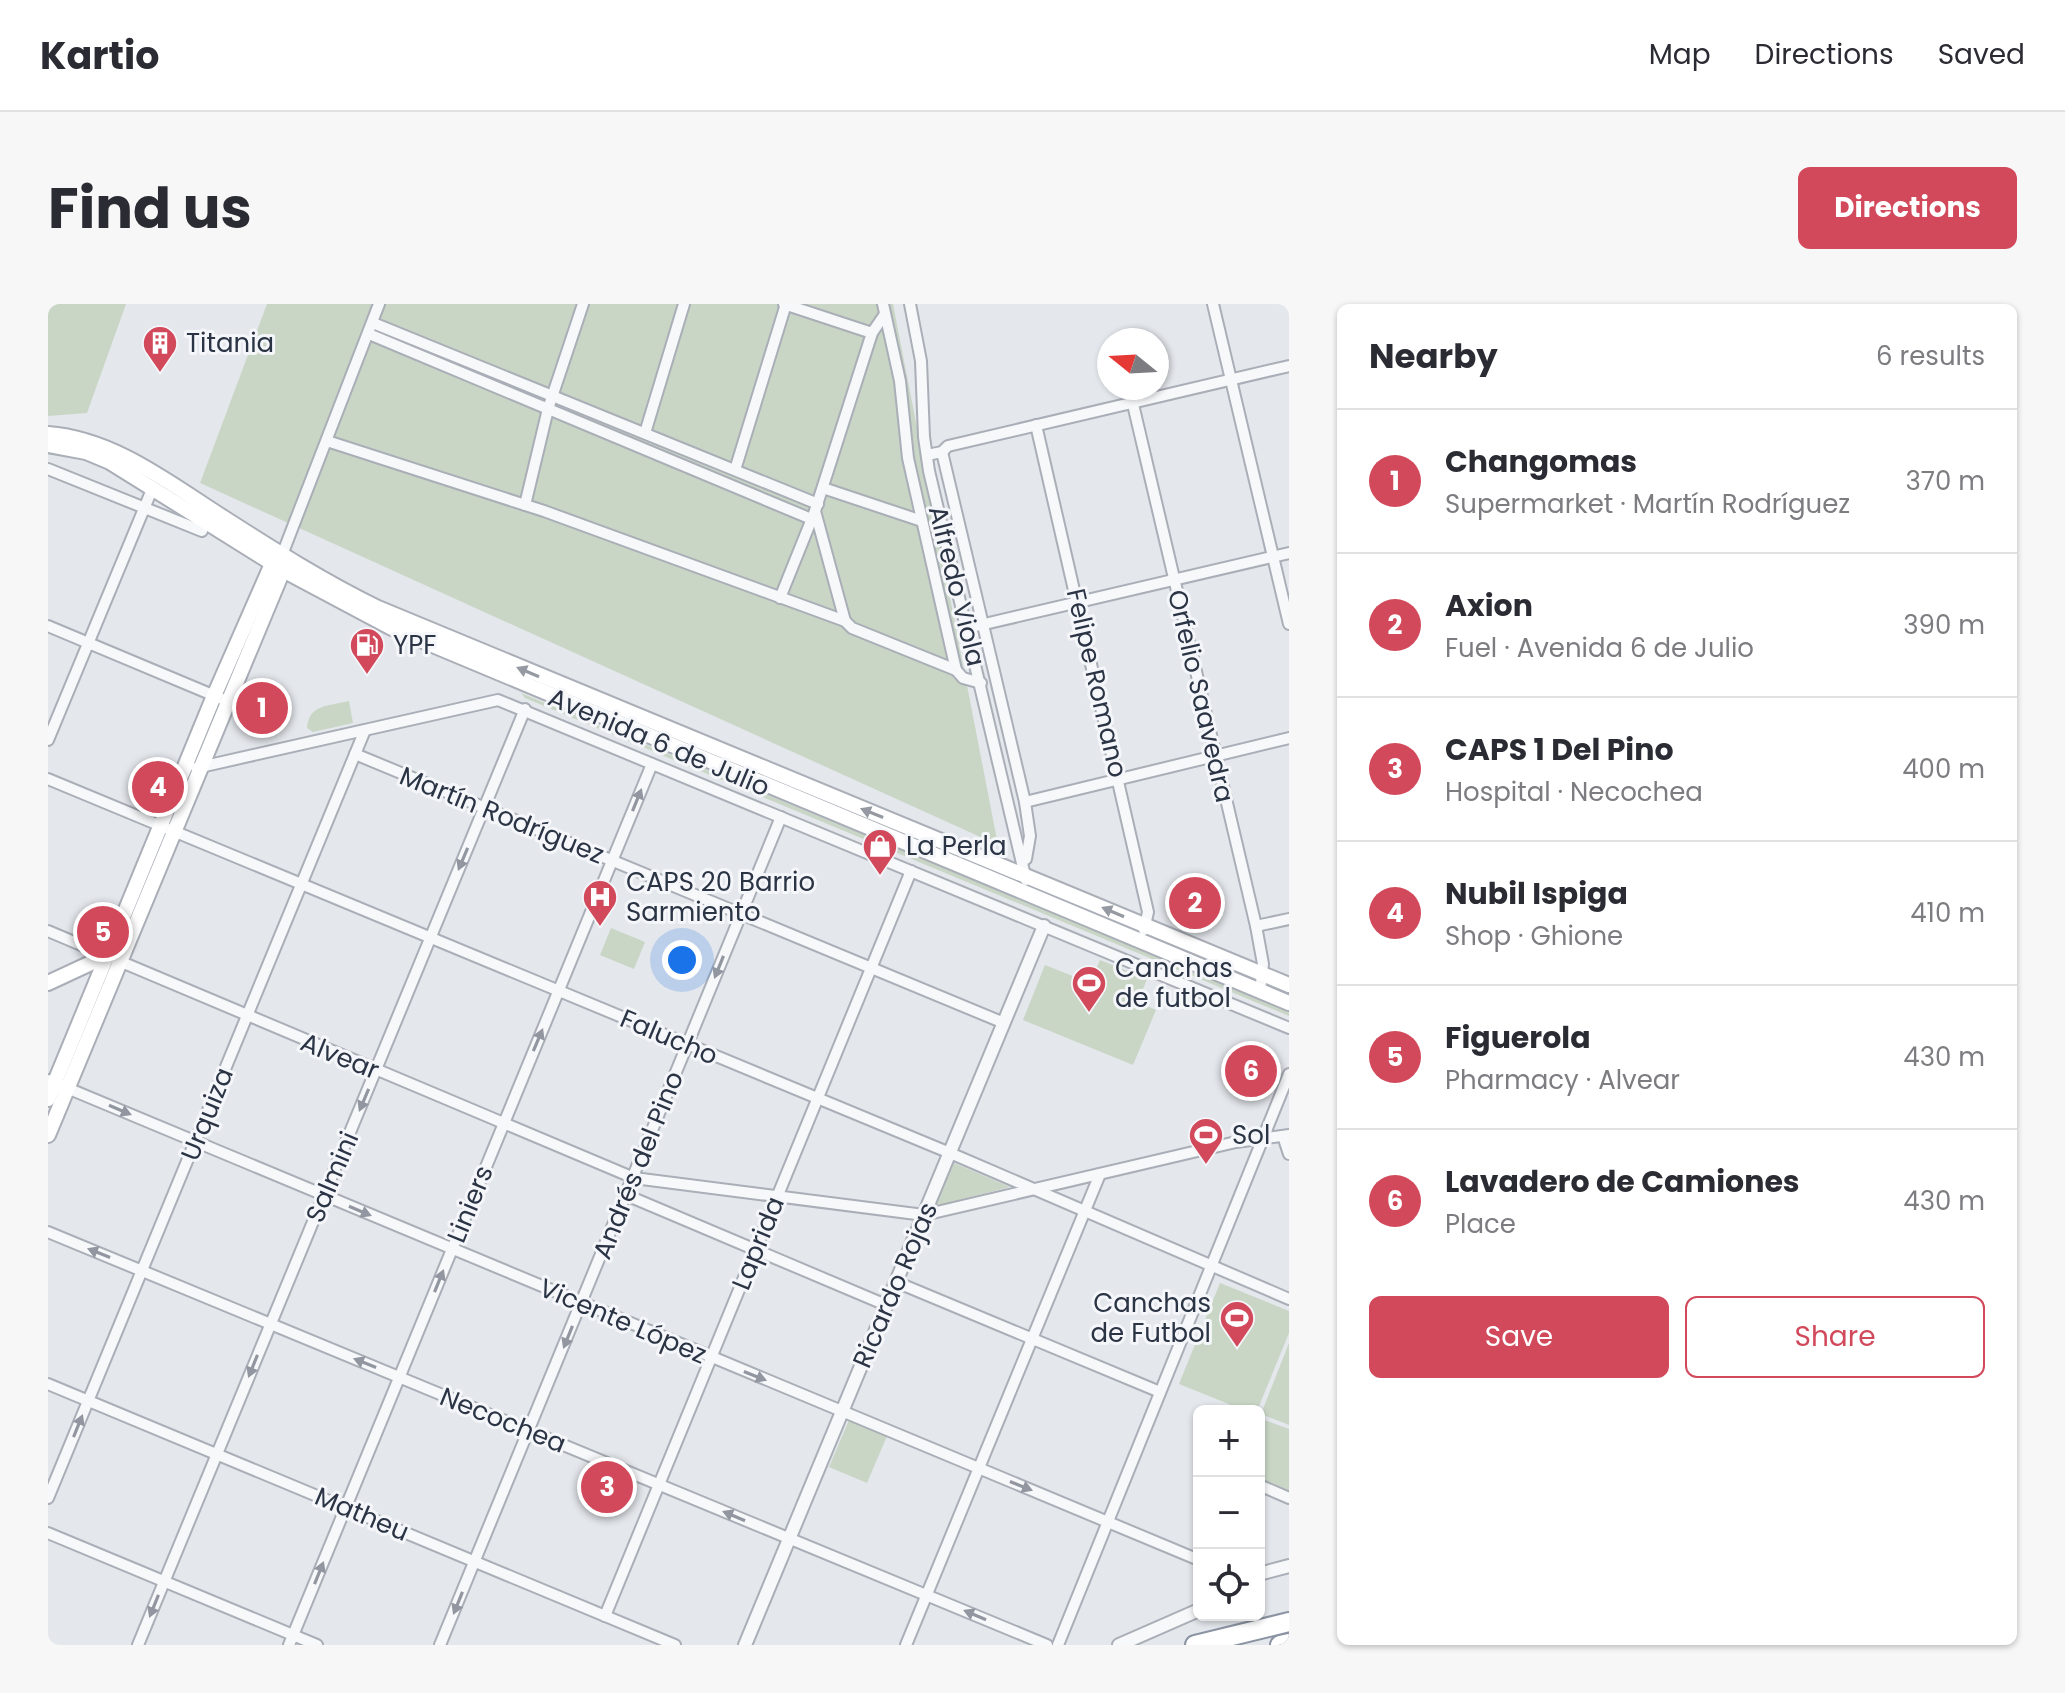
<!DOCTYPE html>
<html lang="en">
<head>
<meta charset="utf-8">
<style>
  body { margin:0; font-family:Poppins,sans-serif; background:#f7f7f7; color:#2b2b33 }
  .controls { position:absolute; right:24px; bottom:24px; display:grid; overflow:hidden; border-radius:12px; box-shadow:0 2px 6px #0004 }
  .controls button { width:72px; height:72px; display:grid; place-items:center; padding:0; border:0; border-bottom:2px solid #e1e1e2; background:#fff; color:#2b2b33; font:40px sans-serif }
  .compass { position:absolute; left:1049px; top:24px; width:72px; height:72px; border-radius:50%; background:#fff; box-shadow:0 2px 6px #0004; rotate:288deg }
  .you { position:absolute; left:634px; top:656px; width:28px; height:28px; margin:-20px; border:6px solid #fff; border-radius:50%; background:#1a73e8; box-shadow:0 0 0 12px #1a73e833 }
  .badge { display:grid; place-items:center; width:52px; height:52px; border-radius:50%; background:#d1495b; color:#fff; font-size:26px; font-weight:700 }
  .pin { position:absolute; translate:-50% -50%; border:4px solid #fff; box-shadow:0 2px 8px #0006 }
  .list { margin:0; padding:0; list-style:none }
  h2 { display:flex; justify-content:space-between; align-items:center; height:104px; margin:0; padding:0 32px; font-size:34px }
  h2 small { font-size:26px; font-weight:400; color:#7c7c81 }
  .list li { display:grid; grid-template-columns:52px 1fr auto; gap:24px; align-items:center; box-sizing:border-box; height:144px; padding:0 32px; border-top:2px solid #e1e1e2 }
  .list b { display:block; font-size:30px; white-space:nowrap }
  .list p { margin:0; font-size:26px; white-space:nowrap; color:#7c7c81 }
  .list em { font-size:26px; font-style:normal; color:#7c7c81 }
  .actions { display:flex; gap:16px; padding:24px 32px }
  .actions a { flex:1; padding:18px 0; border:2px solid #d1495b; border-radius:12px; text-align:center; font-size:28px; color:#d1495b }
  .actions .main { background:#d1495b; color:#fff }
  .icon { flex:none; width:44px; height:44px; fill:none; stroke:currentColor; stroke-width:2; stroke-linecap:round; stroke-linejoin:round }
  .map { position:relative; flex:none; width:1241px; height:1341px; overflow:hidden; border-radius:12px }
  header { display:flex; align-items:center; gap:48px; box-sizing:border-box; height:112px; padding:0 40px; background:#fff; border-bottom:2px solid #e1e1e2 }
  header strong { font-size:38px }
  nav { display:flex; gap:44px; margin-inline-start:auto; font-size:28px }
  .intro { display:flex; align-items:center; justify-content:space-between; box-sizing:border-box; height:192px; padding:0 48px }
  h1 { margin:0; font-size:56px }
  .button { padding:20px 36px; border-radius:12px; background:#d1495b; color:#fff; font-size:28px; font-weight:700 }
  main { display:flex; gap:48px; padding:0 48px }
  aside { flex:1; background:#fff; border-radius:12px; box-shadow:0 2px 6px #0004 }
  .map>svg:first-child { display:block }
  .green { fill:#c9d6c5 }
  .lines { fill:none; stroke-linecap:round; stroke-linejoin:round }
  .minor-casing { stroke:#a9aeb7; stroke-width:14 }
  .tertiary-casing { stroke:#a9aeb7; stroke-width:16 }
  .secondary-casing { stroke:#a9aeb7; stroke-width:18 }
  .motorway-casing { stroke:#8b94a3; stroke-width:22 }
  .minor { stroke:#f7f8fa; stroke-width:10 }
  .tertiary { stroke:#f7f8fa; stroke-width:12 }
  .secondary { stroke:#fff; stroke-width:14 }
  .motorway { stroke:#fff; stroke-width:18 }
  .oneway { fill:#959aa2 }
  .oneway2 { fill:#9196a0 }
  .labels { text-anchor:middle; dominant-baseline:central; stroke-width:6; stroke-linejoin:round; paint-order:stroke }
  .poi-label { font-size:26px; fill:#2b3445; stroke:#f4f6f9; text-anchor:start }
  .street-label { font-size:26px; fill:#2b3445; stroke:#f4f6f9 }
</style>
</head>
<body>
<header>
<strong>Kartio</strong>
<nav><a>Map</a><a>Directions</a><a>Saved</a></nav>
</header>
<div class="intro"><h1>Find us</h1><a class="button">Directions</a></div>
<main>
<div class="map">
<svg width="1241" height="1341" viewBox="0 0 1241 1341">
  <rect width="100%" height="100%" fill="#e4e7ec"/>
  <g class="green">
    <polygon points="0,0 78,0 39,109 0,112"/>
    <polygon points="219,0 845,0 950,541 152,179"/>
    <polygon points="473,389 1241,707 1241,712 477,394"/>
    <path d="M301 397 305 419 265 428 259 424C261 400 281 402 301 397Z"/>
    <polygon points="563,624 597,638 586,665 552,651"/>
    <polygon points="1052,656 1099,675 1090,698 1108,706 1085,761 975,716 997,661 1042,679"/>
    <polygon points="906,859 962,883 887,902"/>
    <polygon points="1172,979 1241,1007 1241,1029 1209,1107 1198,1107 1131,1080"/>
    <polygon points="1241,1039 1241,1121 1213,1110"/>
    <polygon points="1211,1114 1241,1125 1241,1199 1211,1188"/>
    <polygon points="801,1116 839,1132 819,1179 781,1163"/>
  </g>
  <g class="lines">
    <g class="minor-casing">
      <g id="minor">
        <polyline points="736,0 824,29"/>
        <polyline points="835,0 852,77 860,154 908,366"/>
        <polyline points="862,0 873,57 876,133 881,167 978,576"/>
        <polyline points="1165,0 1241,320"/>
        <polyline points="325,19 770,200"/>
        <polyline points="321,30 761,214"/>
        <polyline points="1084,96 1208,622 1215,660 1212,688"/>
        <polyline points="988,121 1100,608 1096,626"/>
        <polyline points="597,129 636,0"/>
        <polyline points="279,137 496,207 797,317 804,324 908,366 915,374 933,379"/>
        <polyline points="894,148 977,498 982,532 978,555"/>
        <polyline points="879,151 894,148 900,142 1241,62"/>
        <polyline points="0,165 154,227"/>
        <polyline points="687,166 738,0"/>
        <polyline points="775,184 874,217"/>
        <polyline points="477,201 500,105 535,0"/>
        <polyline points="767,207 797,317"/>
        <polyline points="234,251 331,0"/>
        <polyline points="732,294 767,207 824,29 837,10"/>
        <polyline points="0,322 179,397"/>
        <polyline points="928,322 1241,249"/>
        <polyline points="0,436 105,183"/>
        <polyline points="307,450 956,719"/>
        <polyline points="148,464 450,396 1241,724"/>
        <polyline points="0,475 902,849 1241,995"/>
        <polyline points="977,498 1241,434"/>
        <polyline points="1208,622 1241,615"/>
        <polyline points="0,627 586,874 876,911 1188,838 1241,831"/>
        <polyline points="0,776 1151,1256"/>
        <polyline points="1235,832 1241,850"/>
        <polyline points="578,891 838,1001"/>
        <polyline points="0,928 999,1341"/>
        <polyline points="848,978 1112,1088"/>
        <polyline points="0,1080 627,1341"/>
        <polyline points="1211,1181 1241,1194"/>
        <polyline points="0,1194 317,426"/>
        <polyline points="0,1229 269,1341"/>
        <polyline points="557,1312 863,567"/>
        <polyline points="90,1341 477,405"/>
        <polyline points="241,1341 604,460"/>
        <polyline points="392,1341 733,513"/>
        <polyline points="858,1341 1052,870"/>
        <polyline points="1010,1341 1241,770"/>
      </g>
    </g>
    <g class="tertiary-casing">
      <g id="tertiary">
        <polyline points="1211,1270 1241,1262"/>
        <polyline points="697,1341 996,622"/>
        <polyline points="1071,1341 1151,1306"/>
      </g>
    </g>
    <g class="secondary-casing">
      <g id="secondary">
        <path d="M0 130C66 135 121 179 176 214 226 246 276 278 330 304L1241 681"/>
        <polyline points="0,141 38,148 62,158 235,266 344,324 1241,699"/>
        <polyline points="0,679 58,652"/>
        <polyline points="0,795 166,392 227,253"/>
        <polyline points="0,831 238,259"/>
      </g>
    </g>
    <g class="motorway-casing">
      <g id="motorway">
        <polyline points="1147,1341 1241,1318"/>
        <polyline points="1232,1341 1241,1339"/>
      </g>
    </g>
    <use href="#minor" class="minor"/>
    <use href="#tertiary" class="tertiary"/>
    <use href="#secondary" class="secondary"/>
    <use href="#motorway" class="motorway"/>
  </g>
  <defs><path id="oneway-solid" d="M-6-.8H1V-3.2L6.5 0L1 3.2V.8H-6Z" transform="scale(2)"/></defs>
  <g class="oneway">
    <use href="#oneway-solid" transform="translate(480 368) rotate(-157)"/>
    <use href="#oneway-solid" transform="translate(824 509) rotate(-158)"/>
    <use href="#oneway-solid" transform="translate(1065 608) rotate(-157)"/>
  </g>
  <g class="oneway2">
    <use href="#oneway-solid" transform="translate(589 496) rotate(-68)"/>
    <use href="#oneway-solid" transform="translate(415 555) rotate(113)"/>
    <use href="#oneway-solid" transform="translate(671 663) rotate(112)"/>
    <use href="#oneway-solid" transform="translate(490 736) rotate(-67)"/>
    <use href="#oneway-solid" transform="translate(316 796) rotate(113)"/>
    <use href="#oneway-solid" transform="translate(72 806) rotate(23)"/>
    <use href="#oneway-solid" transform="translate(312 907) rotate(23)"/>
    <use href="#oneway-solid" transform="translate(51 949) rotate(-158)"/>
    <use href="#oneway-solid" transform="translate(391 977) rotate(-68)"/>
    <use href="#oneway-solid" transform="translate(520 1033) rotate(112)"/>
    <use href="#oneway-solid" transform="translate(317 1059) rotate(-158)"/>
    <use href="#oneway-solid" transform="translate(205 1062) rotate(112)"/>
    <use href="#oneway-solid" transform="translate(707 1072) rotate(22)"/>
    <use href="#oneway-solid" transform="translate(30 1122) rotate(-68)"/>
    <use href="#oneway-solid" transform="translate(973 1182) rotate(22)"/>
    <use href="#oneway-solid" transform="translate(686 1212) rotate(-157)"/>
    <use href="#oneway-solid" transform="translate(271 1269) rotate(-68)"/>
    <use href="#oneway-solid" transform="translate(410 1299) rotate(112)"/>
    <use href="#oneway-solid" transform="translate(106 1302) rotate(112)"/>
    <use href="#oneway-solid" transform="translate(927 1311) rotate(-157)"/>
  </g>
  <defs>
    <g id="building-pin" transform="scale(1.8)"><path d="M0 17L-7.5 6A9.5 9.5 0 1 1 7.5 6Z" fill="#d1495b" stroke="#f4f6f9"/><path d="M-4-6H4V6H1V3H-1V6H-4ZM-2.5-4.3h1.7v1.8h-1.7ZM.8-4.3h1.7v1.8H.8ZM-2.5-1h1.7V.8h-1.7ZM.8-1h1.7V.8H.8Z" fill="#fff"/></g>
    <g id="fuel-pin" transform="scale(1.8)"><path d="M0 17L-7.5 6A9.5 9.5 0 1 1 7.5 6Z" fill="#d1495b" stroke="#f4f6f9"/><path d="M-5.5-6h7V0h2V4h1.3V-2.5L3-4.5l.8-.8L6-3V5H2.5V1h-1V6h-7ZM-4.2-4.7v3.2H.2V-4.7Z" fill="#fff"/></g>
    <g id="shop-pin" transform="scale(1.8)"><path d="M0 17L-7.5 6A9.5 9.5 0 1 1 7.5 6Z" fill="#d1495b" stroke="#f4f6f9"/><path d="M-5-2.5h2.3a2.7 3.5 0 0 1 5.4 0H5L5.5 6h-11ZM-1.5-2.5h3a1.5 2.3 0 0 0-3 0Z" fill="#fff"/></g>
    <g id="hospital-pin" transform="scale(1.8)"><path d="M0 17L-7.5 6A9.5 9.5 0 1 1 7.5 6Z" fill="#d1495b" stroke="#f4f6f9"/><path d="M-5-5h3v3.5h4V-5h3V5h-3V1.5h-4V5h-3Z" fill="#fff"/></g>
    <g id="stadium-pin" transform="scale(1.8)"><path d="M0 17L-7.5 6A9.5 9.5 0 1 1 7.5 6Z" fill="#d1495b" stroke="#f4f6f9"/><path d="M0-5a6.5 5 0 1 0 0 10a6.5 5 0 1 0 0-10ZM-3.5-1.8h7v3.6h-7Z" fill="#fff"/></g>
  </defs>
  <g fill-rule="evenodd">
    <use href="#building-pin" x="112" y="39"/>
    <use href="#fuel-pin" x="319" y="341"/>
    <use href="#shop-pin" x="832" y="542"/>
    <use href="#hospital-pin" x="552" y="593"/>
    <use href="#stadium-pin" x="1041" y="679"/>
    <use href="#stadium-pin" x="1158" y="831"/>
    <use href="#stadium-pin" x="1189" y="1014"/>
  </g>
  <g class="labels">
    <g class="poi-label">
      <text x="138" y="39">Titania</text>
      <text x="345" y="341">YPF</text>
      <text x="858" y="542">La Perla</text>
      <text x="578" y="578">CAPS 20 Barrio<tspan x="578" dy="30">Sarmiento</tspan></text>
      <text x="1067" y="664">Canchas<tspan x="1067" dy="30">de futbol</tspan></text>
      <text x="1184" y="831">Sol</text>
      <text x="1163" y="999" text-anchor="end">Canchas<tspan x="1163" dy="30">de Futbol</tspan></text>
    </g>
    <g class="street-label">
      <text transform="translate(909 282) rotate(76)">Alfredo Viola</text>
      <text transform="translate(1049 379) rotate(77)">Felipe Romano</text>
      <text transform="translate(1153 392) rotate(77)">Orfelio Saavedra</text>
      <text transform="translate(611 438) rotate(23)">Avenida 6 de Julio</text>
      <text transform="translate(454 511) rotate(22)">Martín Rodríguez</text>
      <text transform="translate(621 733) rotate(23)">Falucho</text>
      <text transform="translate(292 752) rotate(22)">Alvear</text>
      <text transform="translate(159 810) rotate(-68)">Urquiza</text>
      <text transform="translate(590 861) rotate(-68)">Andrés del Pino</text>
      <text transform="translate(284 873) rotate(-67)">Salmini</text>
      <text transform="translate(422 900) rotate(-68)">Liniers</text>
      <text transform="translate(710 939) rotate(-68)">Laprida</text>
      <text transform="translate(847 981) rotate(-67)">Ricardo Rojas</text>
      <text transform="translate(575 1017) rotate(23)">Vicente López</text>
      <text transform="translate(455 1116) rotate(22)">Necochea</text>
      <text transform="translate(314 1210) rotate(23)">Matheu</text>
    </g>
  </g>
</svg>
<div class="controls">
<button>+</button>
<button>−</button>
<button><svg class="icon" aria-label="locate" viewBox="0 0 24 24"><circle cx="12" cy="12" r="6"/><path d="M12 2v4M12 18v4M2 12h4M18 12h4"/></svg></button>
</div>
<svg class="compass" viewBox="-18 -18 36 36"><path d="M0-13l5 13h-10z" fill="#e53935"/><path d="M0 13l5-13h-10z" fill="#7c7c81"/></svg>
<div class="you"></div>
<div class="pin badge" style="left:214px;top:404px">1</div>
<div class="pin badge" style="left:1147px;top:599px">2</div>
<div class="pin badge" style="left:559px;top:1183px">3</div>
<div class="pin badge" style="left:110px;top:483px">4</div>
<div class="pin badge" style="left:55px;top:628px">5</div>
<div class="pin badge" style="left:1203px;top:767px">6</div>
</div>
<aside>
<h2>Nearby<small>6 results</small></h2>
<ul class="list">
<li><span class="badge">1</span><div><b>Changomas</b><p>Supermarket · Martín Rodríguez</p></div><em>370 m</em></li>
<li><span class="badge">2</span><div><b>Axion</b><p>Fuel · Avenida 6 de Julio</p></div><em>390 m</em></li>
<li><span class="badge">3</span><div><b>CAPS 1 Del Pino</b><p>Hospital · Necochea</p></div><em>400 m</em></li>
<li><span class="badge">4</span><div><b>Nubil Ispiga</b><p>Shop · Ghione</p></div><em>410 m</em></li>
<li><span class="badge">5</span><div><b>Figuerola</b><p>Pharmacy · Alvear</p></div><em>430 m</em></li>
<li><span class="badge">6</span><div><b>Lavadero de Camiones</b><p>Place</p></div><em>430 m</em></li>
</ul>
<div class="actions"><a class="main">Save</a><a>Share</a></div>
</aside>
</main>
</body>
</html>
